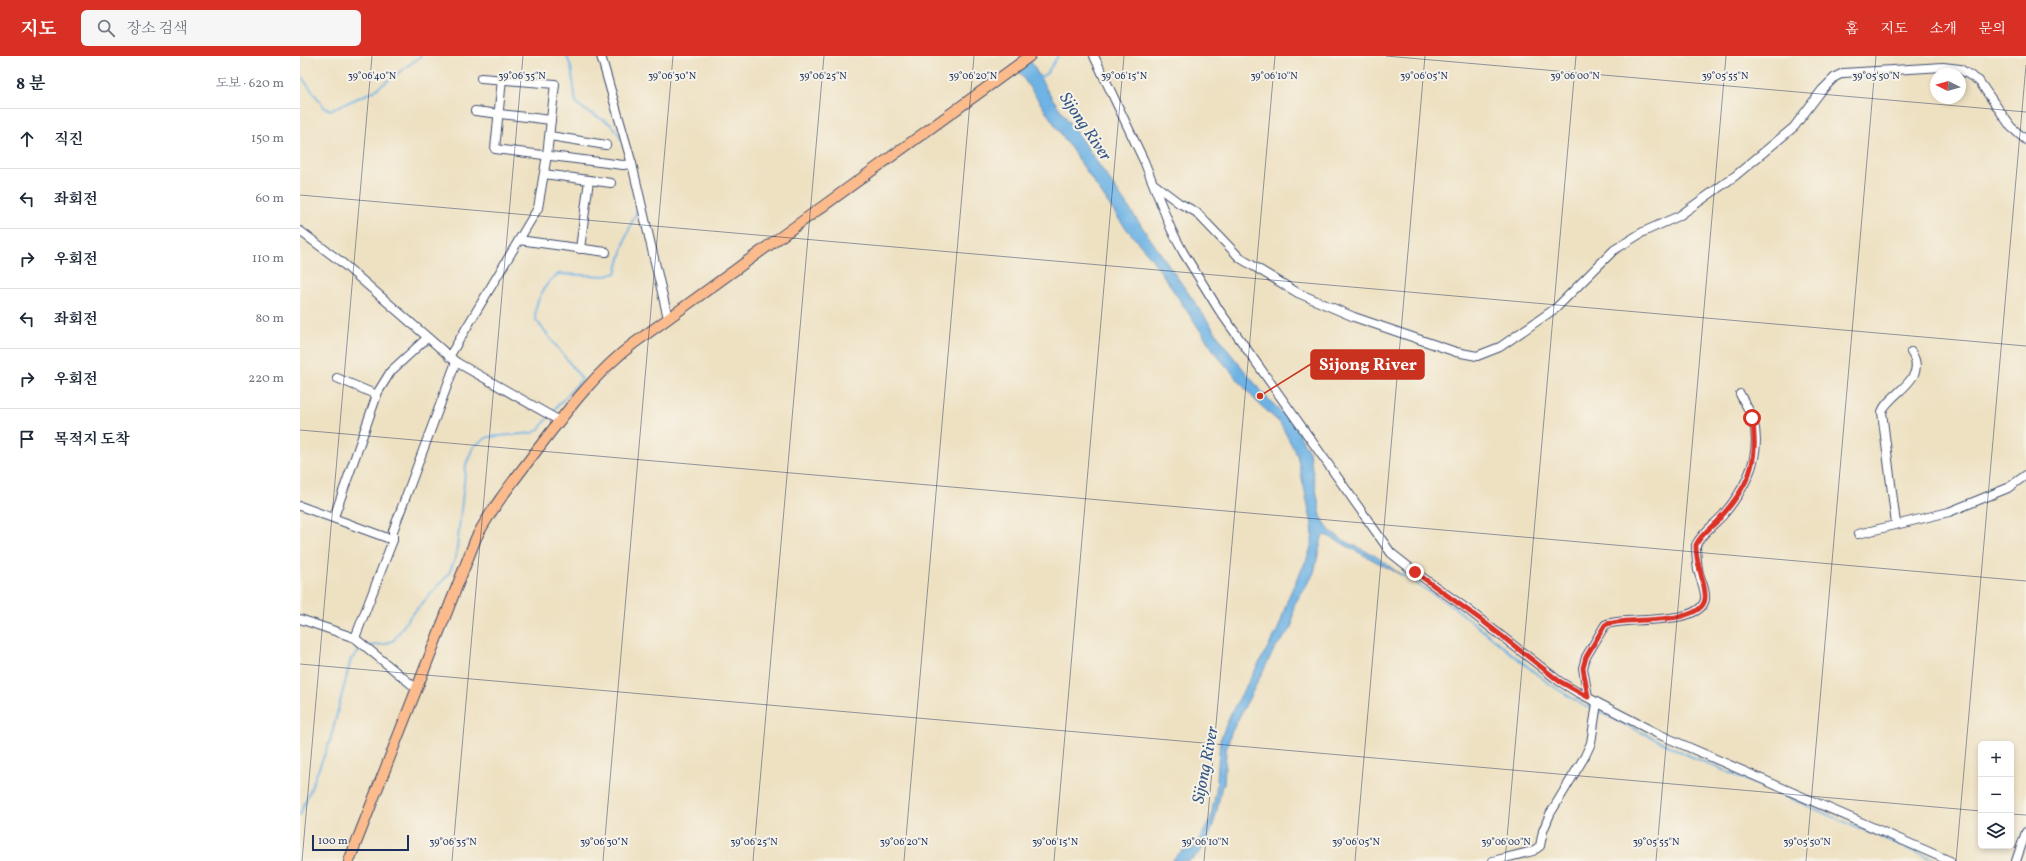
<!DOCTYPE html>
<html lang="ko">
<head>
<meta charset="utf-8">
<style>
  body { margin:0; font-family:Vollkorn,"Noto Serif KR",serif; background:#f6f6f7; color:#1f2937 }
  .controls { position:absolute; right:12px; bottom:12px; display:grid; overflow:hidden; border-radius:6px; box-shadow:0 2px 6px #0003 }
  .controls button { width:36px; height:36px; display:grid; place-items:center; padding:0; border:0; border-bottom:1px solid #e0e1e3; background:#fff; color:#1f2937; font:20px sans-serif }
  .compass { position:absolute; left:1630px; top:12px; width:36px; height:36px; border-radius:50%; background:#fff; box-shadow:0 2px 6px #0003; rotate:275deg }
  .scale { position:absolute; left:12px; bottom:10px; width:97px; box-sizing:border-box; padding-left:4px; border:2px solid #1b2f5e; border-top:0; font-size:11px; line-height:14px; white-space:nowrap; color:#1b2f5e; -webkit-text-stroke:3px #f7f3e8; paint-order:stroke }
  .stop { position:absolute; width:12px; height:12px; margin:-9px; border:3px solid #d93025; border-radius:50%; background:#fff }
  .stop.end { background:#d93025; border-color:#fff; box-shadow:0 1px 4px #0008 }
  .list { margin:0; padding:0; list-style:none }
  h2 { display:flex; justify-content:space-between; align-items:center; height:52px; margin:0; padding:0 16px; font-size:17px }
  h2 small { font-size:13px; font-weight:400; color:#747a83 }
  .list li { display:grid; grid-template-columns:26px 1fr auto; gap:12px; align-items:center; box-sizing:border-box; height:60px; padding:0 16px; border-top:1px solid #e0e1e3 }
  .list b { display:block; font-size:15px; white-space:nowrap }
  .list em { font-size:13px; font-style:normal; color:#747a83 }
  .icon { flex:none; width:22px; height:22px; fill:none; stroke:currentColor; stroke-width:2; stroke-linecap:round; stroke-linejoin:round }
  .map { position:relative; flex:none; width:1726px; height:805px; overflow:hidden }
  header { display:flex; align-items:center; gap:24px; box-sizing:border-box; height:56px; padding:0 20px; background:#d93025; color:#fff }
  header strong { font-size:19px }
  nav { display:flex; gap:22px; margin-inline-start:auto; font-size:14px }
  .search { width:280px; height:36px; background:#f6f6f7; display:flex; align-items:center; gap:10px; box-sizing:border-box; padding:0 14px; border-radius:6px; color:#747a83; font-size:15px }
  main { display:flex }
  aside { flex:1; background:#fff }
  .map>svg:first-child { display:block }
  .water { fill:#6eb3e4; stroke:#4471a1 }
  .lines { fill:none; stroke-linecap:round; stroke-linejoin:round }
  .stream { stroke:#6eb3e4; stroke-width:2 }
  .minor-casing { stroke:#3b4a6d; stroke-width:10 }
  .major-casing { stroke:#3b4a6d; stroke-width:12 }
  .minor { stroke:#fff; stroke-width:8 }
  .major { stroke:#fbbb8c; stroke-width:10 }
  .route { stroke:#d93025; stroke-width:5 }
  .ticks { fill:none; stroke:#1b2f5e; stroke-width:1; stroke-opacity:0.45 }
  .labels { text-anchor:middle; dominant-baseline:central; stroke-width:4; stroke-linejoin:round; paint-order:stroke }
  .water-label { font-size:17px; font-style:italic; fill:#345786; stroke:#f7f3e8 }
  .ticks-label { font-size:10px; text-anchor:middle; fill:#1b2f5e; stroke:#f7f3e8; stroke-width:4; stroke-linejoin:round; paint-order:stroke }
  .leader { fill:none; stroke:#c8321e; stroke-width:1.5 }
  .callout-dot { fill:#c8321e; stroke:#f7f3e8; stroke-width:1.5 }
  .callout { fill:#c8321e; stroke:#c8321e; stroke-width:1.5 }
  .callout-label { font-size:17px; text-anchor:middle; font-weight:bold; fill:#fff }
</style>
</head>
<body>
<header>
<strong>지도</strong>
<div class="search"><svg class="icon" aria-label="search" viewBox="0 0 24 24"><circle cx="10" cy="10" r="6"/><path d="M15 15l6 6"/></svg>장소 검색</div>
<nav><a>홈</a><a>지도</a><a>소개</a><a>문의</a></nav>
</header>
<main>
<aside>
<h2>8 분<small>도보 · 620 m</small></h2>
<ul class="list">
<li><svg class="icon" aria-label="ahead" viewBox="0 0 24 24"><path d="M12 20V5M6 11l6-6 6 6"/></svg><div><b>직진</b></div><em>150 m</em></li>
<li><svg class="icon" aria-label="left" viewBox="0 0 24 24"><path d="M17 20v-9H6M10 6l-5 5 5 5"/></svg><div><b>좌회전</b></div><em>60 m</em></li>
<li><svg class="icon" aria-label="right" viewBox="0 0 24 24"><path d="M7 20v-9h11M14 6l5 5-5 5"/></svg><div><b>우회전</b></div><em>110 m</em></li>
<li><svg class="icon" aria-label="left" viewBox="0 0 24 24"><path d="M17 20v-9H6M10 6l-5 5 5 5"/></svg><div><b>좌회전</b></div><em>80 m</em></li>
<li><svg class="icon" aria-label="right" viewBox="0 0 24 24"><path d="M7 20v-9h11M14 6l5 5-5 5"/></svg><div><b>우회전</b></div><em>220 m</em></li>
<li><svg class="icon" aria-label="arrive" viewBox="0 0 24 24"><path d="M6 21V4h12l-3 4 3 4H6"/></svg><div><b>목적지 도착</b></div></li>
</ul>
</aside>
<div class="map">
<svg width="1726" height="805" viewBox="0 0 1726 805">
  <rect width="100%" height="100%" fill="#f7f3e8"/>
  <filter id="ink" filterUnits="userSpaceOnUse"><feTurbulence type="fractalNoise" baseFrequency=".025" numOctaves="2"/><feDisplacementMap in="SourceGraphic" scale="8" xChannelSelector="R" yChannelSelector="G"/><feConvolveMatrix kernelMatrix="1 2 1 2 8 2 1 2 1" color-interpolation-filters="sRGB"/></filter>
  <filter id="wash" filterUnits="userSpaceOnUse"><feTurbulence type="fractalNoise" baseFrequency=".012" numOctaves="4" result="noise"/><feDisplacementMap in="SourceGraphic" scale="16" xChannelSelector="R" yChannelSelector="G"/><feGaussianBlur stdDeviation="0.9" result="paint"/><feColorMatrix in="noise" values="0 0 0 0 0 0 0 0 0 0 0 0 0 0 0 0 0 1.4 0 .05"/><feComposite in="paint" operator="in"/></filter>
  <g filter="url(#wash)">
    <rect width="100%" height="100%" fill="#eee1c2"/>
    <path class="water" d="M730 4 748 36 930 297 967 342 992 366 1009 396 1021 460 1029 474 1043 484 1074 499 1103 520 1030 481 1024 479 1022 481 1014 517 994 549 992 572 975 592 931 677 926 694 924 729H922C917 752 912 797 887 805 883 805 876 805 871 805L882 795 894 792 910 765 916 735 920 684 931 657 972 584C982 570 983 553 990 538 1000 513 1016 496 1012 468L997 399 980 367 955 344 916 298 852 203 821 166 717 13Z"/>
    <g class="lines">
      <g class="stream">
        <path d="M267 0 271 11 276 46C291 64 312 59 321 84"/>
        <polyline points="0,19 25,52 31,54 74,35 121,0"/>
        <polyline points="738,23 747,17 758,0"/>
        <path d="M252 356 282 323 236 264C232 250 246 224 259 218L306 220 316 217 327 178 336 157V142L331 120"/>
        <polyline points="1101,518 1155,552 1248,627 1286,651 1294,653"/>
        <polyline points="69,590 85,588 94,584 108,563 148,519 156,501 166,408 174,390 188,381 233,377 239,373 247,363"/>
        <polyline points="1298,655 1390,700 1637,805"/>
        <polyline points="0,759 30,685 51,603 63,592"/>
      </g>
    </g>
  </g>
  <g filter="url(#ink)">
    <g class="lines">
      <g class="minor-casing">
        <g id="minor">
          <polyline points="301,0 332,108 368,262"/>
          <polyline points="794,0 844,105 871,173 883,196 919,254 1091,497 1115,516 1167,553 1259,625 1277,636 1356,677 1650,805"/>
          <polyline points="202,23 195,93 323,109 332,108"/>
          <polyline points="175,55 251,64"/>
          <polyline points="250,80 306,89"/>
          <polyline points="244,118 311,127"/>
          <polyline points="855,129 879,147 896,156 940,202 998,237 1054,261 1156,296 1177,300 1200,291 1256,252 1314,194 1343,176 1379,160 1435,120 1494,71 1522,34 1535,21 1543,17 1643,11 1660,13 1679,25 1711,71 1726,84"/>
          <polyline points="0,175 40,205 156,306 260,365"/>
          <polyline points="219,184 306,196"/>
          <polyline points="280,193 289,124"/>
          <polyline points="149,301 238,152 247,99 255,28 181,22"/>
          <polyline points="37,322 77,339"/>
          <polyline points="0,450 93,484"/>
          <polyline points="34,461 78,336 91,315 127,282"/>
          <path d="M1596 468 1582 356C1588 337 1630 324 1611 296"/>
          <polyline points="1558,478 1649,456 1708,432 1726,419"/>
          <polyline points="0,563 55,582 117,633"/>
          <polyline points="55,582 93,484 93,475 156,306"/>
          <path d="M1288 641 1283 612 1286 601 1305 569C1322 560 1401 571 1405 543 1406 533 1400 523 1398 514 1397 506 1396 497 1396 489 1401 478 1415 468 1423 459 1446 432 1463 399 1453 363 1450 355 1444 346 1440 338"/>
          <polyline points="1193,805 1233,795 1240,790 1243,775 1250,758 1285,700 1291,687 1297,647"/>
          <polyline points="1716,805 1726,776"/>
        </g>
      </g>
      <g class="major-casing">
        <path id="major" d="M49 805 176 482C193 450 215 423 237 394 266 356 295 317 333 288L730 0"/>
      </g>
      <use href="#minor" class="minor"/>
      <use href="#major" class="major"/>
    </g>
  </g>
  <g class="lines" filter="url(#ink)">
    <path class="route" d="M1115 516 1184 566 1259 625 1288 641 1283 612 1286 601 1305 569C1322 560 1401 571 1405 543 1407 529 1395 508 1396 489 1400 479 1412 471 1419 463 1448 431 1460 406 1452 362"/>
  </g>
  <path class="ticks" d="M1086 0 1726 56M0 139 1726 290M0 374 1726 525M0 608 1681 755M1711 758 1726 759M2 805 72 0M152 805 223 0M303 805 373 0M453 805 524 0M604 805 674 0M754 805 824 0M904 805 975 0M1055 805 1125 0M1205 805 1276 0M1356 805 1426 0M1506 805 1576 0M1656 805 1726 9"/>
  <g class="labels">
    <g class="water-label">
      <text transform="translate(785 71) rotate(56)">Sijong River</text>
      <text transform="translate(906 709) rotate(-79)">Sijong River</text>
    </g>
  </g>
  <g class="ticks-label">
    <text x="72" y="23">39°06'40"N</text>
    <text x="222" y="23">39°06'35"N</text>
    <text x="372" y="23">39°06'30"N</text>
    <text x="523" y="23">39°06'25"N</text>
    <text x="673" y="23">39°06'20"N</text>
    <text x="824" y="23">39°06'15"N</text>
    <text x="974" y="23">39°06'10"N</text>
    <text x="1124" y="23">39°06'05"N</text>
    <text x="1275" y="23">39°06'00"N</text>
    <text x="1425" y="23">39°05'55"N</text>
    <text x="1576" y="23">39°05'50"N</text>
    <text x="153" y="789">39°06'35"N</text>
    <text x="304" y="789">39°06'30"N</text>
    <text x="454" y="789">39°06'25"N</text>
    <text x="604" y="789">39°06'20"N</text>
    <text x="755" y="789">39°06'15"N</text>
    <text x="905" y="789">39°06'10"N</text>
    <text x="1056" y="789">39°06'05"N</text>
    <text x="1206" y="789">39°06'00"N</text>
    <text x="1356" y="789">39°05'55"N</text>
    <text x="1507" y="789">39°05'50"N</text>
  </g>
  <path class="leader" d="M960 340L1011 308"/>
  <circle class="callout-dot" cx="960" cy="340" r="4"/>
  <rect class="callout" x="1011" y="294" width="113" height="29" rx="4"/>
  <g class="callout-label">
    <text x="1068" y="314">Sijong River</text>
  </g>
</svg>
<div class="controls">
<button>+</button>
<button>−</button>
<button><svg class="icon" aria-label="layers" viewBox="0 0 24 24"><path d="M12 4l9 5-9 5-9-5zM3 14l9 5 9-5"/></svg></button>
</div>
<svg class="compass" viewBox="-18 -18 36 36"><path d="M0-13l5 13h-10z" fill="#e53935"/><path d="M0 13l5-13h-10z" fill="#747a83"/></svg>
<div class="scale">100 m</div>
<div class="stop" style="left:1452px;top:362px"></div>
<div class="stop end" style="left:1115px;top:516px"></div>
</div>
</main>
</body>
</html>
